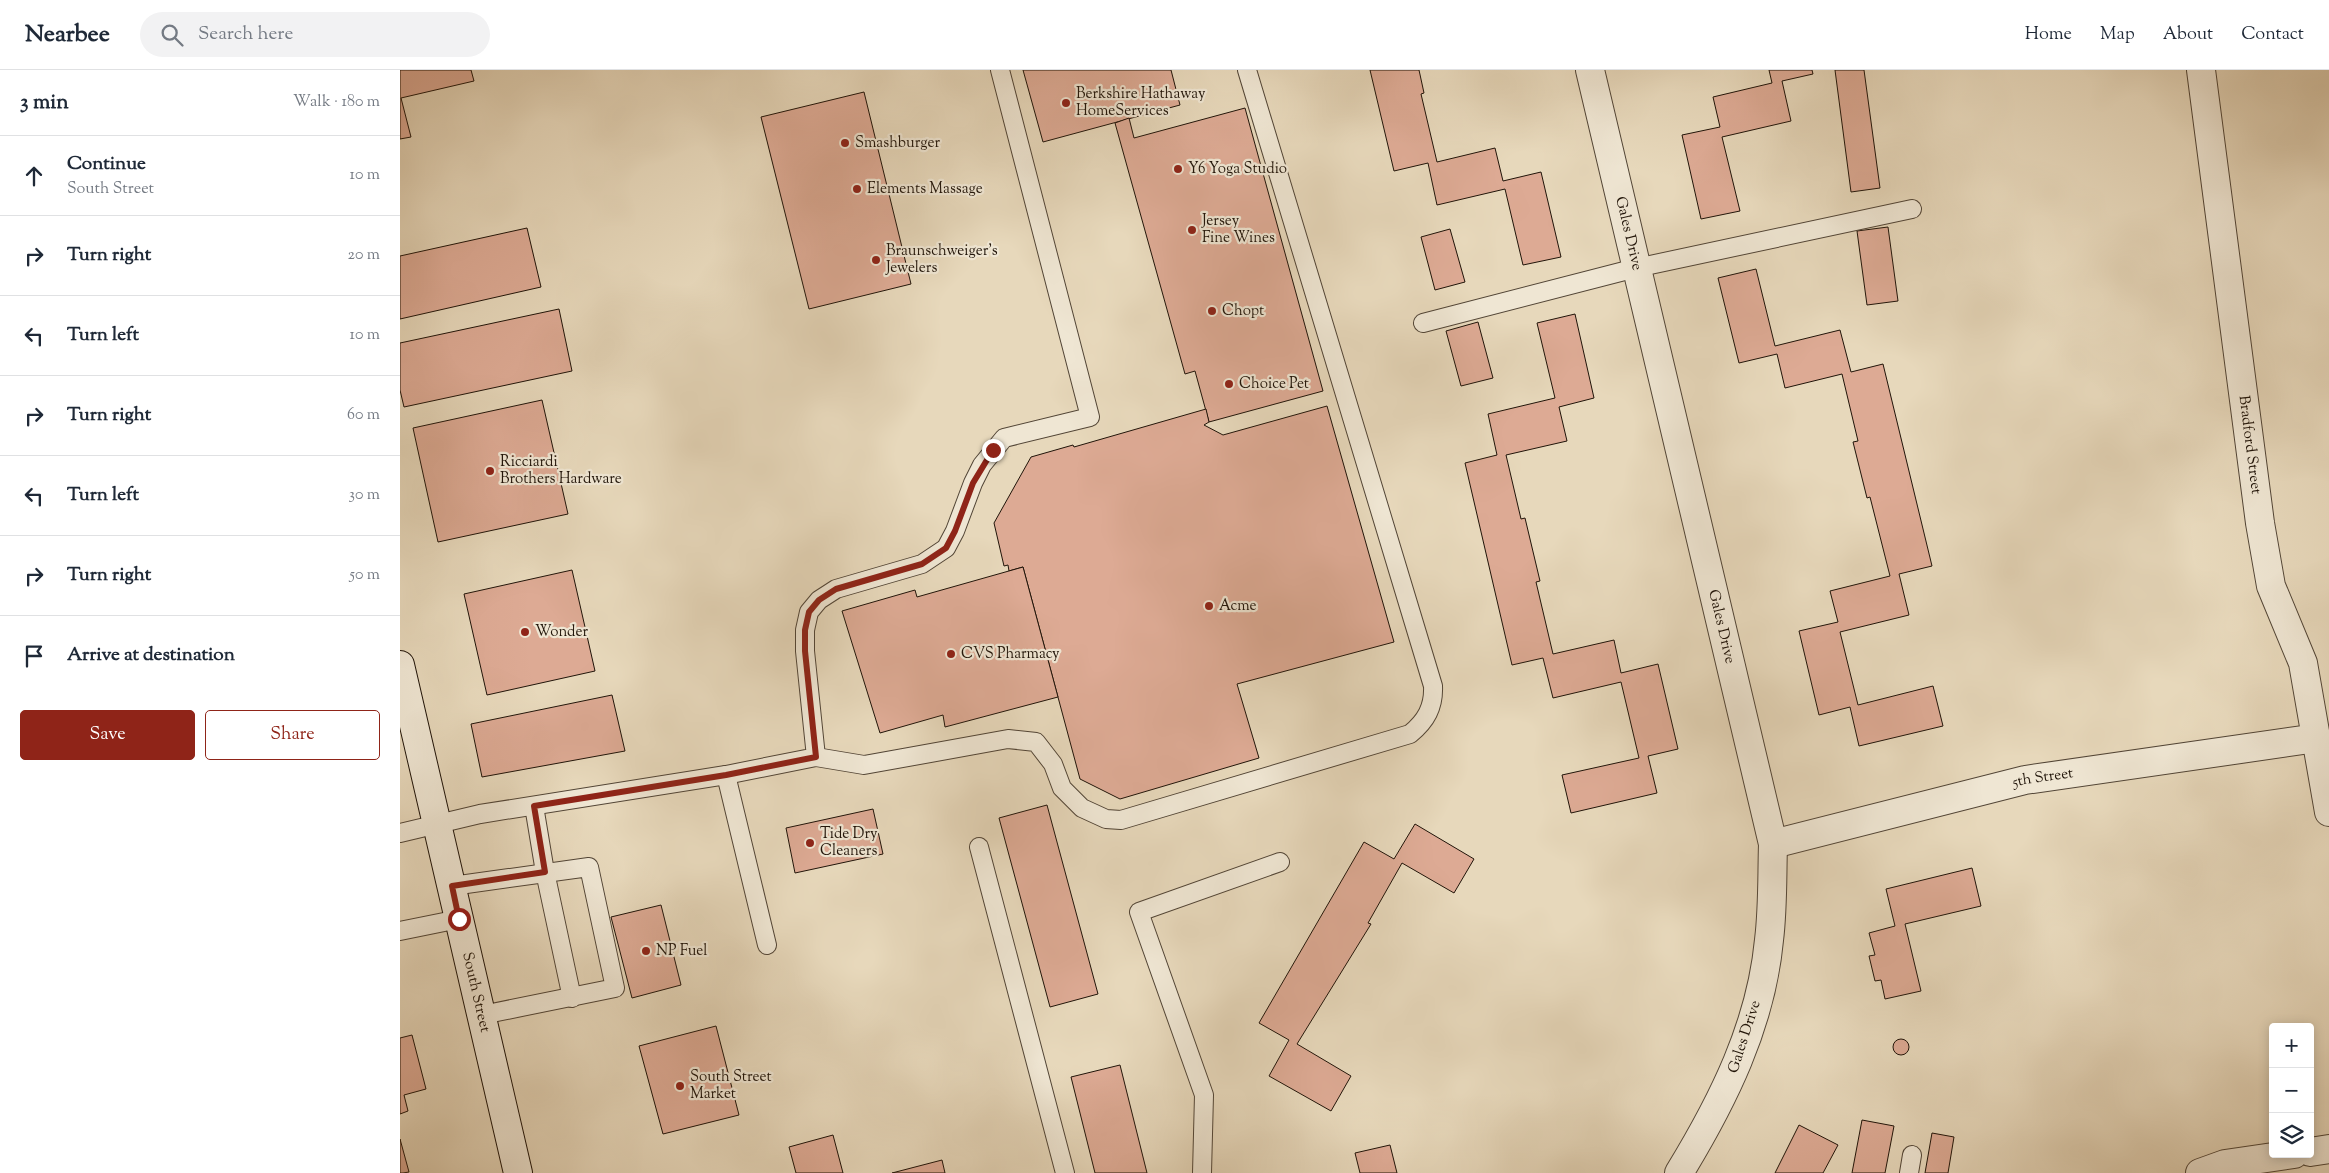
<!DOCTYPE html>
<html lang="en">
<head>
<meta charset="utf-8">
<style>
  body { margin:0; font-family:"Sorts Mill Goudy",serif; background:#f2f2f3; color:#1f2937 }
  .controls { position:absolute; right:15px; bottom:15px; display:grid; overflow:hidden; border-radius:5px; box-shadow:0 2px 12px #0003 }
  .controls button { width:45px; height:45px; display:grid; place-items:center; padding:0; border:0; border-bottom:1px solid #e0e1e3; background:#fff; color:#1f2937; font:25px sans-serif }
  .stop { position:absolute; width:15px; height:15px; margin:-11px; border:4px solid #8f2418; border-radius:50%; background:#fff }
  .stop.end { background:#8f2418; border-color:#fff; box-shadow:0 1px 5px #0008 }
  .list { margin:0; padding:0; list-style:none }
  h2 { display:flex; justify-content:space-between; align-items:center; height:65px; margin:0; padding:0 20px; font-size:21px }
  h2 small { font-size:16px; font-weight:400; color:#747a83 }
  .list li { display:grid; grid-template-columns:32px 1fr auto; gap:15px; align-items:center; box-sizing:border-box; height:80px; padding:0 20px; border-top:1px solid #e0e1e3 }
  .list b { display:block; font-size:19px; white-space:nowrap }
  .list p { margin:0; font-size:16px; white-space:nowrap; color:#747a83 }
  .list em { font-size:16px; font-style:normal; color:#747a83 }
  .actions { display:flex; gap:10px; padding:15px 20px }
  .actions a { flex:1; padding:11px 0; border:1px solid #8f2418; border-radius:5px; text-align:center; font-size:18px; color:#8f2418 }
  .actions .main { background:#8f2418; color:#fff }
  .icon { flex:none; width:28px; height:28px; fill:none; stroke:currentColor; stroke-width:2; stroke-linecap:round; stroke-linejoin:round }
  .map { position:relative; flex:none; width:1929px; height:1103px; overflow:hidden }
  header { display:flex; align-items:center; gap:30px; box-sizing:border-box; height:70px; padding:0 25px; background:#fff; border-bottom:1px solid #e0e1e3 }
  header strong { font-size:24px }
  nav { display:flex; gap:28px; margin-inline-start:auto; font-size:18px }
  .search { width:350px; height:45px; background:#f2f2f3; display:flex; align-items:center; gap:12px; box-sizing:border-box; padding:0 18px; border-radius:28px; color:#747a83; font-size:19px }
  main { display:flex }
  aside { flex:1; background:#fff }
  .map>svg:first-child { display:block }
  .building { fill:#ddaa94; stroke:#201409 }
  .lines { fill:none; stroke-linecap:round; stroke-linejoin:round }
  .lane-casing { stroke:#524536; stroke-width:20 }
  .street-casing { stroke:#524536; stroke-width:30 }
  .secondary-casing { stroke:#201409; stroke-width:30 }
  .lane { stroke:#efe6d3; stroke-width:18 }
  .street { stroke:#efe6d3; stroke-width:28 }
  .secondary { stroke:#efe6d3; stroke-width:28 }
  .route { stroke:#8f2418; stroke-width:6 }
  .poi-dot { fill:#8f2418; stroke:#efe6d3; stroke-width:2 }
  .labels { text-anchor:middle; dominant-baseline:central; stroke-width:4.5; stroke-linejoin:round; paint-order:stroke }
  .poi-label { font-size:15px; fill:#201409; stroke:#efe6d3; text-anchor:start }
  .street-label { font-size:15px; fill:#201409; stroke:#efe6d3 }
</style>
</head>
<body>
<header>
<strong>Nearbee</strong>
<div class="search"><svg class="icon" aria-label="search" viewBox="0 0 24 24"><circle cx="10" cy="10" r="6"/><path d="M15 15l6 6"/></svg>Search here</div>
<nav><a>Home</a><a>Map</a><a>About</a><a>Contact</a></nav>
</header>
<main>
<aside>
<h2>3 min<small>Walk · 180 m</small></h2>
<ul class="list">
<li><svg class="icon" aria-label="ahead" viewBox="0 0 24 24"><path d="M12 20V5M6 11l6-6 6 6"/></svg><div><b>Continue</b><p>South Street</p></div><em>10 m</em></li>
<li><svg class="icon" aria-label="right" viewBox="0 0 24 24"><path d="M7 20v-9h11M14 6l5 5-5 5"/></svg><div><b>Turn right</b></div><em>20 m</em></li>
<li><svg class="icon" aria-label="left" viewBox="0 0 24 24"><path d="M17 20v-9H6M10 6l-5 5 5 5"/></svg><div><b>Turn left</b></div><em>10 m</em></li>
<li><svg class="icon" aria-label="right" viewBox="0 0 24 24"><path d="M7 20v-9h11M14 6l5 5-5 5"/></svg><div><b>Turn right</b></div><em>60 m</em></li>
<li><svg class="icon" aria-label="left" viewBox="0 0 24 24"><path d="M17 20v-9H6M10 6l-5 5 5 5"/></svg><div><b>Turn left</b></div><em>30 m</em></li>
<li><svg class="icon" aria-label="right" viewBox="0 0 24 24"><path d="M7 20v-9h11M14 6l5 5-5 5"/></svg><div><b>Turn right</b></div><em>50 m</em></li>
<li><svg class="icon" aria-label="arrive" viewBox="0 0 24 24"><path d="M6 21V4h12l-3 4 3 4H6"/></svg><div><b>Arrive at destination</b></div></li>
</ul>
<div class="actions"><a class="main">Save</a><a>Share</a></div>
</aside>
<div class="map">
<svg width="1929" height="1103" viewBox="0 0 1929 1103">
  <rect width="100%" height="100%" fill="#e7d8bb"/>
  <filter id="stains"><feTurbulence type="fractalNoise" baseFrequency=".004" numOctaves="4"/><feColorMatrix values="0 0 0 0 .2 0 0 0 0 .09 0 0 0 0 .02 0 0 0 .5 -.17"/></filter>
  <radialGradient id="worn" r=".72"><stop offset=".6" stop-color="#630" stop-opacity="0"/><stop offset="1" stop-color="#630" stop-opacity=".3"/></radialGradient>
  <g class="building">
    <polygon points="0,0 71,0 74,11 1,28 11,67 0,69"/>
    <polygon points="623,0 771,0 780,35 643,72"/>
    <polygon points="970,0 1019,0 1024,23 1021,24 1037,92 1095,78 1103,111 1141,102 1161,187 1123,195 1105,119 1037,135 1028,93 994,101"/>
    <polygon points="1369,0 1412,0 1413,4 1382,11 1391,51 1322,67 1340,141 1301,149 1282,65 1320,57 1313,27 1372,13"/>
    <polygon points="1435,0 1464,0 1480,118 1451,122"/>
    <polygon points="464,22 511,214 409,239 361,47"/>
    <polygon points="845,38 923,321 809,352 795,301 785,304 715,53 729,48 734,68"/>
    <polygon points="1488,157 1498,231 1467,235 1457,161"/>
    <polygon points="127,158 141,217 0,249 0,186"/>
    <polygon points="1050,159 1065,212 1035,220 1021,167"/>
    <polygon points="1356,199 1375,276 1440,260 1451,302 1483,294 1532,496 1499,504 1509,545 1440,562 1458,635 1533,616 1543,656 1459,676 1450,637 1419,645 1399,561 1438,552 1430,521 1490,506 1470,427 1467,428 1453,372 1458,371 1442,304 1385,318 1377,284 1339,293 1318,208"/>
    <polygon points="159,239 172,301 4,337 0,320 0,273"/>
    <polygon points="1175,244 1194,328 1159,337 1167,371 1106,385 1121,449 1125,448 1140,511 1136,512 1153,584 1214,570 1221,603 1258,594 1278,679 1248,686 1257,723 1171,743 1162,705 1239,688 1221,612 1153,628 1143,588 1112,595 1065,393 1097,385 1088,344 1155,328 1137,253"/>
    <polygon points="1078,252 1093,308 1061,316 1046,261"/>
    <polygon points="142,330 168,444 38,472 13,358"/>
    <polygon points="927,336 994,572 837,614 859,688 720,729 680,709 623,497 609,501 608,495 604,496 594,453 631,387 673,375 674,377 806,339 809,352 804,355 823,365"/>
    <polygon points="623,497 658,627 545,657 543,645 480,663 442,541 515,520 517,527"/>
    <polygon points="172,500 195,601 87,625 64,524"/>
    <polygon points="212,625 225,681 82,707 71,654"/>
    <polygon points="647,735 698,924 650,937 599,748"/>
    <polygon points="473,739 483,784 395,803 386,758"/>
    <polygon points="1015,754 1074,789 1054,823 1002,793 968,853 971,854 897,974 951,1006 931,1041 869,1006 889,970 859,953 964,772 994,789"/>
    <polygon points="1572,798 1581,836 1505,854 1521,921 1485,929 1481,910 1475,911 1469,886 1475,885 1469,863 1495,856 1486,819"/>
    <polygon points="261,835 281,915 232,928 211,847"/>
    <polygon points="316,956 339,1045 263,1064 239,976"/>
    <polygon points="12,965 26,1019 4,1025 8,1041 0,1044 0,968"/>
    <circle cx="1501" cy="977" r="8"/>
    <polygon points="720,995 747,1103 695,1103 671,1007"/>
    <polygon points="1462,1050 1494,1056 1485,1103 1452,1103"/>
    <polygon points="1399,1055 1438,1075 1423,1103 1375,1103"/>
    <polygon points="1532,1063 1554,1067 1548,1103 1525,1103"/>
    <polygon points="433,1065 443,1103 396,1103 389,1077"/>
    <polygon points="0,1069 9,1102 3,1103 0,1103"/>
    <polygon points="990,1075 997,1103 960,1103 955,1083"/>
    <polygon points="542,1090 545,1103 492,1103"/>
  </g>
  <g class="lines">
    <g class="lane-casing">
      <g id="lane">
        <polyline points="1023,253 1236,198 1512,139"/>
        <path d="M416 687 464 695 608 669 636 672 653 694 662 718 682 738 706 749 721 750 1010 664C1026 651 1034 637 1033 616L847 0"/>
        <polyline points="326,705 367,875"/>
        <polyline points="134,736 145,802 172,928"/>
        <polyline points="0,763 80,744 326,705 416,687 405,581 405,560 409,542 419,530 436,519 522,494 546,478 555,461 573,413 582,395 604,368 690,347 600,0"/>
        <polyline points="579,777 665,1103"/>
        <polyline points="52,816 189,797 215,918 82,945"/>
        <polyline points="0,861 59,849"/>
        <polyline points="802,1103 804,1025 739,842 880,792"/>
        <polyline points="1509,1103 1512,1085"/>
      </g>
    </g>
    <g class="street-casing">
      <g id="street">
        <path id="s1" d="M1190 0 1373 774C1372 806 1373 838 1369 870 1361 955 1323 1031 1279 1103"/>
        <path id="s2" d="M1801 0 1860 453 1871 516 1903 593 1929 742"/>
        <path id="s3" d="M1373 774 1625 710 1917 668"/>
        <polyline points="1910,1082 1929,1079"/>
        <polyline points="1800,1103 1825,1094 1894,1084"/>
      </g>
    </g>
    <g class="secondary-casing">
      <g id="secondary">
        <path id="s4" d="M0 595 118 1103"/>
      </g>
    </g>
    <use href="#lane" class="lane"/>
    <use href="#street" class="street"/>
    <use href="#secondary" class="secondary"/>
  </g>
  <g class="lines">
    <polyline class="route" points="59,849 52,816 145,802 134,736 326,705 416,687 405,581 405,560 409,542 419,530 436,519 522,494 546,478 555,461 573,413 593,380"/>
  </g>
  <g class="poi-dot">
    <circle cx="666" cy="33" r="5"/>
    <circle cx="445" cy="73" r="5"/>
    <circle cx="778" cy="99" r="5"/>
    <circle cx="457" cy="119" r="5"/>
    <circle cx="792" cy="160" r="5"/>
    <circle cx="476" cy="190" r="5"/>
    <circle cx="812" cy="241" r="5"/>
    <circle cx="829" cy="314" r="5"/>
    <circle cx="90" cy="401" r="5"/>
    <circle cx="809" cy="536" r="5"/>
    <circle cx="125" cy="562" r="5"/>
    <circle cx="551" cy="584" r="5"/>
    <circle cx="410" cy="773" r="5"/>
    <circle cx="246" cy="881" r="5"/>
    <circle cx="280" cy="1016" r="5"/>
  </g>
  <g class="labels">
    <g class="poi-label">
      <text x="676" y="24">Berkshire Hathaway<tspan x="676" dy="17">HomeServices</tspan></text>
      <text x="455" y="73">Smashburger</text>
      <text x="788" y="99">Y6 Yoga Studio</text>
      <text x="467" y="119">Elements Massage</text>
      <text x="802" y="151">Jersey<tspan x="802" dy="17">Fine Wines</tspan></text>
      <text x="486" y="181">Braunschweiger's<tspan x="486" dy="17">Jewelers</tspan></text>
      <text x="822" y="241">Chopt</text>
      <text x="839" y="314">Choice Pet</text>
      <text x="100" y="392">Ricciardi<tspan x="100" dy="17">Brothers Hardware</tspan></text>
      <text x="819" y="536">Acme</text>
      <text x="135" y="562">Wonder</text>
      <text x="561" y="584">CVS Pharmacy</text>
      <text x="420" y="764">Tide Dry<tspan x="420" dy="17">Cleaners</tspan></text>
      <text x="256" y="881">NP Fuel</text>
      <text x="290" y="1007">South Street<tspan x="290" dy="17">Market</tspan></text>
    </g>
    <g class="street-label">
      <text stroke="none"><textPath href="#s1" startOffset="168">Gales Drive</textPath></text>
      <text stroke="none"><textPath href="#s2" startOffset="378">Bradford Street</textPath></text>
      <text stroke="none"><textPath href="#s1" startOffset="572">Gales Drive</textPath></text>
      <text stroke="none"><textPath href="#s3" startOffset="278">5th Street</textPath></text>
      <text stroke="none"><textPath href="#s4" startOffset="336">South Street</textPath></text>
      <text transform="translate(1345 967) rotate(-72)">Gales Drive</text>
    </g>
  </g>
  <rect width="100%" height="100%" filter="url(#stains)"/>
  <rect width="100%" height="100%" fill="url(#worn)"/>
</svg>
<div class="controls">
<button>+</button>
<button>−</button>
<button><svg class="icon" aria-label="layers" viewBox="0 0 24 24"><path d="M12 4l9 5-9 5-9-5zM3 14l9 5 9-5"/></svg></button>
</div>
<div class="stop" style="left:59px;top:849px"></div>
<div class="stop end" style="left:593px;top:380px"></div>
</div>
</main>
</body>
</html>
